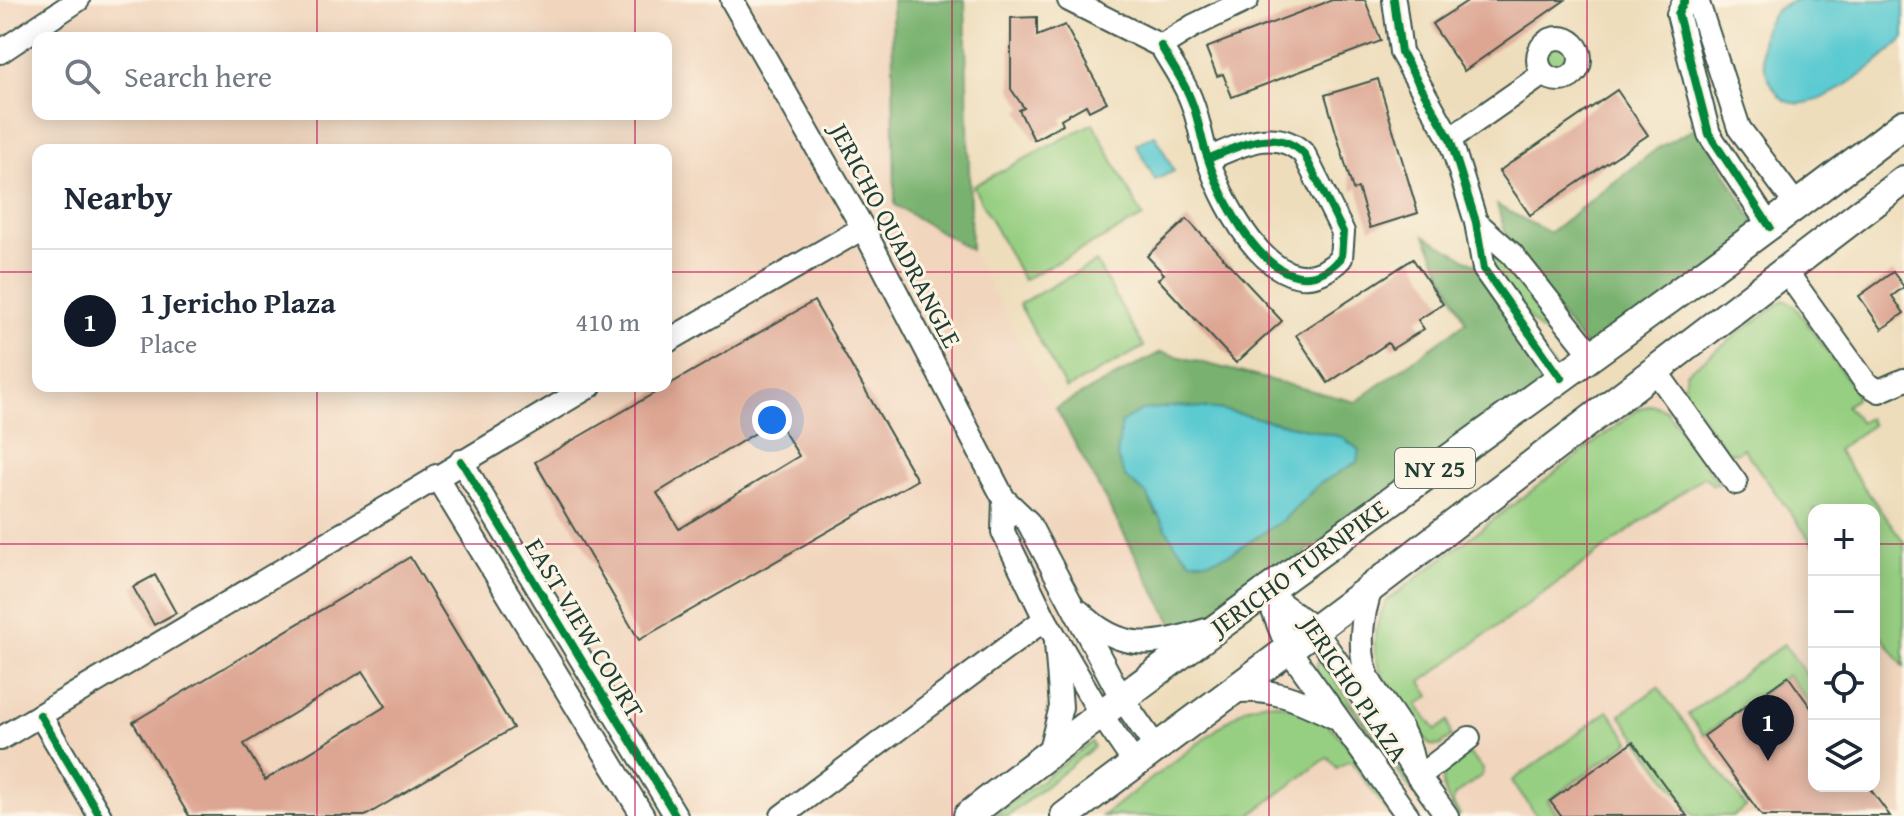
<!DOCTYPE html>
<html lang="en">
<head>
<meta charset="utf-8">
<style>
  body { margin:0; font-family:"Gentium Book Plus",serif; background:#f2f2f3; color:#1f2937 }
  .controls { position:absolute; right:24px; bottom:24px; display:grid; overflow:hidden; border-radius:16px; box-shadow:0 4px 20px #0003 }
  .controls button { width:72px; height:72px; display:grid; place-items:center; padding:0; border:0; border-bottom:2px solid #e0e1e3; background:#fff; color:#1f2937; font:40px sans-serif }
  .you { position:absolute; left:772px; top:420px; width:28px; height:28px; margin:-20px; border:6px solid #fff; border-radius:50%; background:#1a73e8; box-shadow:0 0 0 12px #1a73e833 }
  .badge { display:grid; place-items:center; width:52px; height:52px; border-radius:50%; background:#111827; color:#fff; font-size:26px; font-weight:700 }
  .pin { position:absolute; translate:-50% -66px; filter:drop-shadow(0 2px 4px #0008) }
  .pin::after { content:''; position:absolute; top:42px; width:28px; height:24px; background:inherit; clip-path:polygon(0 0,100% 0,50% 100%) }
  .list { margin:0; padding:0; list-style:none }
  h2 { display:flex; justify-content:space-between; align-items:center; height:104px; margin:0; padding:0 32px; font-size:34px }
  h2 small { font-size:26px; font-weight:400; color:#747a83 }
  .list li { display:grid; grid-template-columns:52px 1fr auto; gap:24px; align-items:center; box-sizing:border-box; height:144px; padding:0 32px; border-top:2px solid #e0e1e3 }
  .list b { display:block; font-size:30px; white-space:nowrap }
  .list p { margin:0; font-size:26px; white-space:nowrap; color:#747a83 }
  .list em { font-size:26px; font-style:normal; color:#747a83 }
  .icon { flex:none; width:44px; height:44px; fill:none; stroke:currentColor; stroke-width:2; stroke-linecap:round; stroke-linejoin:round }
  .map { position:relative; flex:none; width:1904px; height:816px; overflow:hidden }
  .search { position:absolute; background:#fff; box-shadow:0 4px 20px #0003; left:32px; top:32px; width:640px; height:88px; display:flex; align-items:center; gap:20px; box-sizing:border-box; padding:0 28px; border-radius:16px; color:#747a83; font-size:30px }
  .panel { position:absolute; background:#fff; box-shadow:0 4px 20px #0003; left:32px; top:144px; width:640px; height:248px; border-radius:16px }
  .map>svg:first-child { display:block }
  .built { fill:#f1d5bd; fill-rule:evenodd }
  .green { fill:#97cf82; stroke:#5b865b; stroke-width:2 }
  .forest { fill:#79b270; stroke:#4c7852; stroke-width:2; fill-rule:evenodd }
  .water { fill:#5ccad1; stroke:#3e8482; stroke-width:2 }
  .building { fill:#dda693; fill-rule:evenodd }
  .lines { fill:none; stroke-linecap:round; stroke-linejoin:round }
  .minor-casing { stroke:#3e5548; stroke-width:26 }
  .major-casing { stroke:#3e5548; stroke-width:32 }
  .minor { stroke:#fff; stroke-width:22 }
  .major { stroke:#fff; stroke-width:28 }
  .cycleway-casing { stroke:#fcf5e5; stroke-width:13 }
  .cycleway { stroke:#00873e; stroke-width:8 }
  .grid { fill:none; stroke:#c2185b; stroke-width:2; stroke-opacity:0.55 }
  .labels { text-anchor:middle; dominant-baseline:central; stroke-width:6; stroke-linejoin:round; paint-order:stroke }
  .shield { fill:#fcf5e5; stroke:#617469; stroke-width:2 }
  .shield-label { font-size:24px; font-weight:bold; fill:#1f3d34 }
  .street-label { font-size:26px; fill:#1f3d34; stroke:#fcf5e5 }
</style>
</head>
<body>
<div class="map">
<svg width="1904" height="816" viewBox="0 0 1904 816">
  <rect width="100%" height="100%" fill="#fcf5e5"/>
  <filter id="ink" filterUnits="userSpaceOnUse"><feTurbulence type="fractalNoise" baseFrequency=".0125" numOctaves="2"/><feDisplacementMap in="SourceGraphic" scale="16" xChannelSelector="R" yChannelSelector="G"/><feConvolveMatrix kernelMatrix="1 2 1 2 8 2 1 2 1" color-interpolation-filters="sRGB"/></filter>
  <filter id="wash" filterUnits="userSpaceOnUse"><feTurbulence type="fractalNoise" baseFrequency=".006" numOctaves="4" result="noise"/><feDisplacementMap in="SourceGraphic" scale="32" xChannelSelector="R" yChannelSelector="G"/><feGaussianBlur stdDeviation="1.8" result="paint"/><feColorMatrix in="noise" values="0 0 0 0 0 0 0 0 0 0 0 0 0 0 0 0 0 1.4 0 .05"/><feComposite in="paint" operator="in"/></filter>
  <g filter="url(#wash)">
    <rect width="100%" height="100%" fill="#edb"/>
    <g class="built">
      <path d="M0 0H892L895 205 971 250 1180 638 968 816H0ZM38 38H666V114H38ZM38 150H666V386H38Z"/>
      <path d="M1738 322 1904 542V816H1084ZM1814 510H1874V786H1814Z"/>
    </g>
    <g class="green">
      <circle cx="1559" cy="59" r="16"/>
      <polygon points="1093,123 1143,217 1023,280 973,186"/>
      <polygon points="1493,253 1502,258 1551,325 1549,335 1538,329 1489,265 1490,254"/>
      <polygon points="1096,262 1144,347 1066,389 1019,304"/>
      <polygon points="1784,300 1793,304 1856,391 1855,399 1846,406 1860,423 1868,418 1872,425 1837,450 1904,542 1904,667 1874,626 1874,510 1814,510 1814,545 1743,448 1736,453 1727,451 1683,391 1686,373"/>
      <path d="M1653 405 1666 410 1719 484 1713 485 1704 476 1421 682 1430 696 1417 705 1436 730 1448 721 1451 737 1439 746 1430 745C1396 698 1352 659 1388 600L1640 408Z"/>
      <polygon points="1784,644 1814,685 1814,709 1788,675 1704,735 1688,714"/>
      <polygon points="1317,662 1321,662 1434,816 1430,816 1350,706 1336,697 1316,671"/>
      <polygon points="1658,687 1746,807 1733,816 1694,816 1620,715"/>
      <path d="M1266 702C1284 705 1303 708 1319 718 1347 736 1376 788 1397 816H1391L1350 760 1337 768 1328 757 1249 816H1102L1245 708Z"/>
      <polygon points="1608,711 1630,741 1548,801 1558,816 1537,816 1512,781"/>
      <polygon points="1092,742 1094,747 1008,816 994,816"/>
      <path d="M1466 750 1483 769 1482 775 1454 796 1453 804 1460 815 1457 816C1441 790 1432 767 1466 750Z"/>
    </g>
    <g class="forest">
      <polygon points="892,0 965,0 971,250 895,205"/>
      <polygon points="1698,127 1761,233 1592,355 1512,254 1497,205 1549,233 1659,147"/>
      <path d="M1425 236 1484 269 1561 378 1180 638 1056 408 1161 352 1356 402 1466 322ZM1217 409 1342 437 1357 462 1319 484 1283 520 1157 515 1147 495Z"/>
    </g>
    <g class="water">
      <path d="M1797 0H1904V38C1883 59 1815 120 1783 99 1778 95 1772 85 1769 79 1756 48 1759 10 1797 0Z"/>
      <polygon points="1155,135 1174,171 1155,180 1136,144"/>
      <polygon points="1179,406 1217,409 1342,437 1359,450 1357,462 1319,484 1283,520 1232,553 1209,561 1191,561 1175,544 1147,495 1126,478 1117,457 1121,423 1142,410"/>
    </g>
    <g id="blocks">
      <g class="building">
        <polygon points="1332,0 1365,0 1381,41 1232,97 1223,74 1217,76 1206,48"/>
        <polygon points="1469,0 1565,0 1464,71 1432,24"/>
        <polygon points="1037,17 1037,36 1065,25 1107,102 1089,111 1086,105 1061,119 1063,124 1034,140 1019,110 1024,108 1011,89 1011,18"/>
        <polygon points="1378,79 1418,213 1370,228 1358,188 1353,190 1325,95"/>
        <polygon points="1617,90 1648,135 1530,215 1499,171"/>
        <polygon points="1187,219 1282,321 1236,363 1158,279 1164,274 1147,256"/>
        <polygon points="1413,259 1443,304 1418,320 1424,329 1392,349 1388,343 1328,383 1296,335"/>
        <polygon points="1893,272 1904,287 1892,296 1904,313 1882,329 1859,296"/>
        <path d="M814 301 917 480 639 640 535 462ZM777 420 799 456 679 529 657 493Z"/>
        <path d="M410 557 513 728 365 816H189L133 722ZM363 671 386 706 265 780 244 744Z"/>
        <polygon points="155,575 176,613 154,625 133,587"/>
        <polygon points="1788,676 1814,712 1814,786 1868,786 1890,816 1762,816 1704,736"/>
        <polygon points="1633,742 1687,816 1561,816 1550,801"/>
      </g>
    </g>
  </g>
  <g filter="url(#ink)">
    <use href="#blocks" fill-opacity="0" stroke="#3e5548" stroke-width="2"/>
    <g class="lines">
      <g class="minor-casing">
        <g id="minor">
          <polyline points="732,0 863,228 1004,499 1028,522 1121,697 1157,749"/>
          <polyline points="1069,0 1161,46"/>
          <polyline points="1394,0 1401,52 1450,139 1476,222 1484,269 1561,378"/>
          <polyline points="1685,0 1678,14 1709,134 1770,227"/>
          <polyline points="1697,0 1739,128 1797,206"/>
          <circle cx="1559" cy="59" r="21"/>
          <path d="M1161 46C1171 64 1184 81 1191 100 1199 119 1201 140 1208 159 1224 208 1282 320 1341 258L1343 232 1304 154C1276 125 1239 146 1208 159"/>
          <polyline points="1161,46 1193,26 1247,0"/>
          <polyline points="0,52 78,0"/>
          <polyline points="1450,139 1543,74"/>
          <polyline points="1476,222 1512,254 1592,355"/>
          <polyline points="1785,270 1866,383 1879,391 1904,380"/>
          <polyline points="666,342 863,228"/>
          <polyline points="1655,370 1736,483"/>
          <polyline points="461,461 676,816"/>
          <polyline points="436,476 643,816"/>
          <polyline points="1004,499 1003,532 1045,619 1100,713 1135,764"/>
          <path d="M1372 587C1361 615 1356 658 1372 685 1391 715 1405 724 1413 762"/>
          <polyline points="1265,591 1313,628 1447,816"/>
          <polyline points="1266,592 1287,647 1408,816"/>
          <path d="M1080 612C1122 654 1155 645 1206 630"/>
          <path d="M1230 692C1270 686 1299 700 1334 717"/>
          <polyline points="40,715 100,816"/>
          <polyline points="0,739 590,386"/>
          <polyline points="1049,753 1061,707 1056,643"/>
          <polyline points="1418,777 1469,738"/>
          <polyline points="782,816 1045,619"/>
        </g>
      </g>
      <g class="major-casing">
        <g id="major">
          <path d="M968 816C1274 577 1596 360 1904 124"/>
          <polyline points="1065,816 1372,587 1904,180"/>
        </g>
      </g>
      <use href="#minor" class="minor"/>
      <use href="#major" class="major"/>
      <g class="cycleway-casing">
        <g id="cycleway">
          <polyline points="1394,0 1401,52 1450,139 1476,222 1484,269 1561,378"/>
          <polyline points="1685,0 1678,14 1709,134 1770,227"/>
          <path d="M1161 46C1171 64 1184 81 1191 100 1199 119 1201 140 1208 159 1224 208 1282 320 1341 258L1343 232 1304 154C1276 125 1239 146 1208 159"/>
          <polyline points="461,461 676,816"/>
          <polyline points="40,715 100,816"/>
        </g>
      </g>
      <use href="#cycleway" class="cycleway"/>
    </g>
  </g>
  <path class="grid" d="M317 0V38M635 0V38M952 0V816M1269 0V816M1587 0V816M317 114V150M635 114V150M0 272H38M666 272H1904M317 386V816M635 386V816M0 544H1814M1874 544H1904"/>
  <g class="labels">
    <rect class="shield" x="1395" y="448" width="80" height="40" rx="6"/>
    <g class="shield-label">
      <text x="1435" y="468">NY 25</text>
    </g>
    <g class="street-label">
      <text transform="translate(896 235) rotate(62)">JERICHO QUADRANGLE</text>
      <text transform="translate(1299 567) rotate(-36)">JERICHO TURNPIKE</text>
      <text transform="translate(585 628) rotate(59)">EAST VIEW COURT</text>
      <text transform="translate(1355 689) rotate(56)">JERICHO PLAZA</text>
    </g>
  </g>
</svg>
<div class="controls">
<button>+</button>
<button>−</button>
<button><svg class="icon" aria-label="locate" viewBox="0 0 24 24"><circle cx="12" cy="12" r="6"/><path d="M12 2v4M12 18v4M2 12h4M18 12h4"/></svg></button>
<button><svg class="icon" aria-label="layers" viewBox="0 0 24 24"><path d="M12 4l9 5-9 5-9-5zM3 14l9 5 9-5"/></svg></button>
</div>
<div class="you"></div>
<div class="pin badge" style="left:1768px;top:761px">1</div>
<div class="search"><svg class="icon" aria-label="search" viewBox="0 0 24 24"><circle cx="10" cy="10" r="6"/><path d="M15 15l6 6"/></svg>Search here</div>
<section class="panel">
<h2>Nearby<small></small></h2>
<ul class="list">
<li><span class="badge">1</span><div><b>1 Jericho Plaza</b><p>Place</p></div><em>410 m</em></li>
</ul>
</section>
</div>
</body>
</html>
